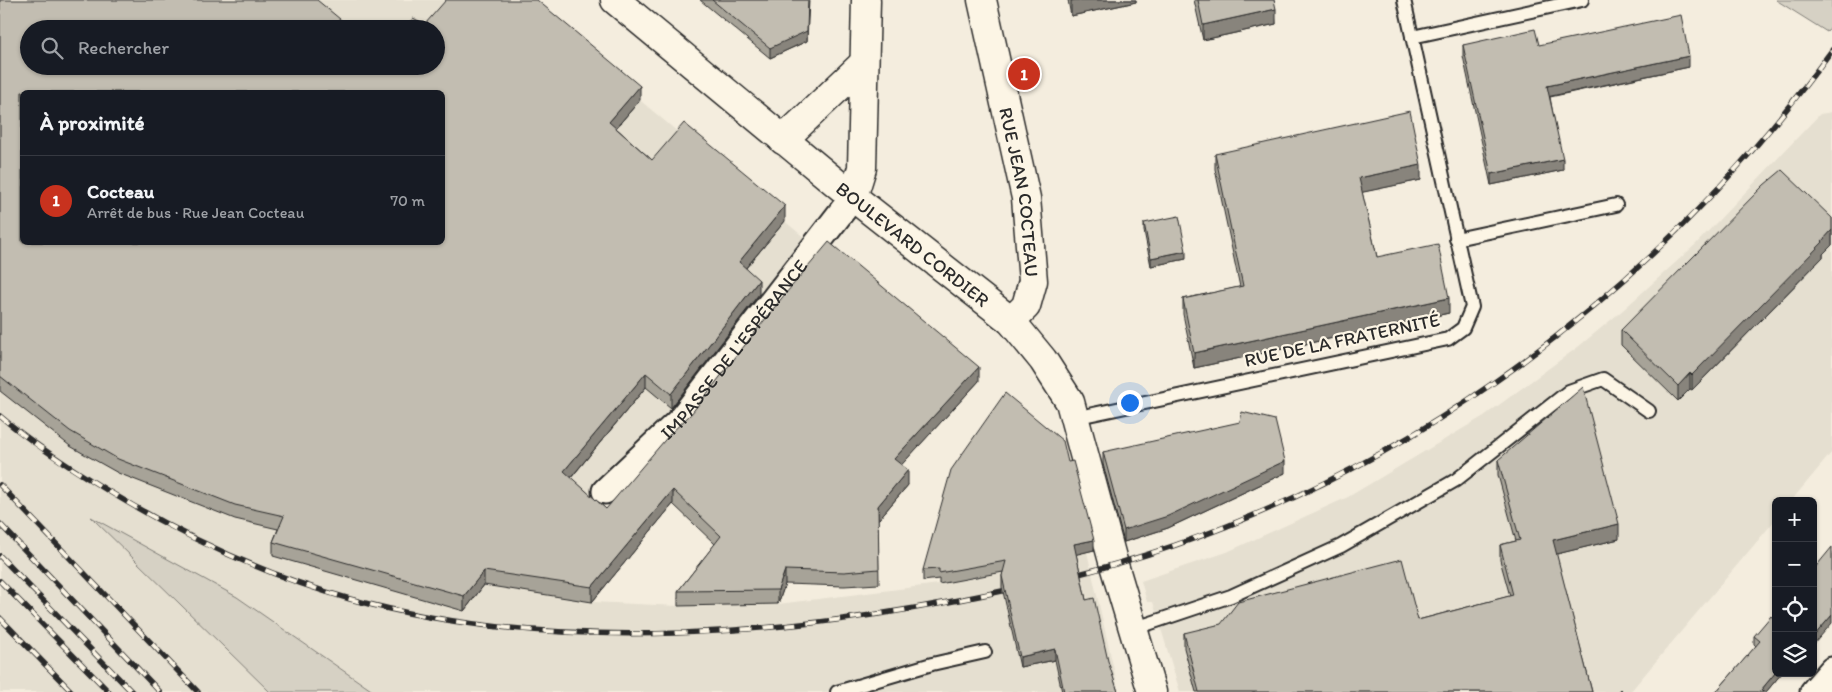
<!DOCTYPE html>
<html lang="fr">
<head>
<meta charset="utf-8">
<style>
  body { margin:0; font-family:Itim,sans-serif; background:#20242c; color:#f1f3f6 }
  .controls { position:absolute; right:15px; bottom:15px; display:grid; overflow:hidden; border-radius:8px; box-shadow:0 1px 4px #0004 }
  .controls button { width:45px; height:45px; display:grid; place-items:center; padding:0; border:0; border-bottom:1px solid #363941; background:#171b24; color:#f1f3f6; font:25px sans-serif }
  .you { position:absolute; left:1129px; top:402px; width:18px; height:18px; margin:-12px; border:4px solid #fff; border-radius:50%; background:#1a73e8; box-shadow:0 0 0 8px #1a73e833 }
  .badge { display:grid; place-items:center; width:32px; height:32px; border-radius:50%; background:#c8321e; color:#fff; font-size:16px; font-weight:700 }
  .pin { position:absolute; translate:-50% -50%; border:2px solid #fff; box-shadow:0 1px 5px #0006 }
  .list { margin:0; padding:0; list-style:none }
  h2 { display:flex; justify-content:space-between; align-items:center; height:65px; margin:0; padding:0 20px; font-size:21px }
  h2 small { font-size:16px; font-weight:400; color:#9ea1a6 }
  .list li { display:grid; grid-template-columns:32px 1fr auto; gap:15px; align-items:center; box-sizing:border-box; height:90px; padding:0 20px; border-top:1px solid #363941 }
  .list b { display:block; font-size:19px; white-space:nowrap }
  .list p { margin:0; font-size:16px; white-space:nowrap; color:#9ea1a6 }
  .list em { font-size:16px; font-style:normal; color:#9ea1a6 }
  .icon { flex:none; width:28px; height:28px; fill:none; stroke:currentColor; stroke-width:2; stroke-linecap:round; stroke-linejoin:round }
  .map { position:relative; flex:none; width:1832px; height:692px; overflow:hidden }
  .search { position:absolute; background:#171b24; box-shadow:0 1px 4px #0004; left:20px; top:20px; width:425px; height:55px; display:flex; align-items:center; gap:12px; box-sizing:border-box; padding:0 18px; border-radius:28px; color:#9ea1a6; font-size:19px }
  .panel { position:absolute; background:#171b24; box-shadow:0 1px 4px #0004; left:20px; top:90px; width:425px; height:155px; border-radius:8px }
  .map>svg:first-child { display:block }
  .built { fill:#e5dfd0; fill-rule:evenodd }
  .green { fill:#d6d1c4; stroke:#807e78 }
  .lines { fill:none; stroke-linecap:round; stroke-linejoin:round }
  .lane-casing { stroke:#2b2b2b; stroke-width:16 }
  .street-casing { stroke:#2b2b2b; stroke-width:29 }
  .secondary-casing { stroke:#2b2b2b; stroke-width:31 }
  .lane { stroke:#fcf5e5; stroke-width:12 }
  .street { stroke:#fcf5e5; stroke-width:25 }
  .secondary { stroke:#fcf5e5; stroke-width:28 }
  .rail-casing { stroke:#2b2b2b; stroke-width:5.5 }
  .rail { stroke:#fcf5e5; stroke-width:4; stroke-dasharray:11; stroke-linecap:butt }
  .wall { fill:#a7a398; stroke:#2b2b2b }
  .shaded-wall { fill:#88847c; stroke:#2b2b2b }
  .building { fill:#c2bdb1; stroke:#2b2b2b; fill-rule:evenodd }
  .labels { text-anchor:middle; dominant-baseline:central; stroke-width:4.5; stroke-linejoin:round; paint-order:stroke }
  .street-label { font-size:19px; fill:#2b2b2b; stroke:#fcf5e5 }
</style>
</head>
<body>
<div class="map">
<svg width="1832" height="692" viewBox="0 0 1832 692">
  <rect width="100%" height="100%" fill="#f4edde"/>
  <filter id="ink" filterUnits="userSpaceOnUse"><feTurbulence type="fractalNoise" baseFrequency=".02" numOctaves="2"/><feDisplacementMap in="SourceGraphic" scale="10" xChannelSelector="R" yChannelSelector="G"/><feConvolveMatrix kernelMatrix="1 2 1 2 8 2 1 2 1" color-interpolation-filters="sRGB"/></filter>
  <g filter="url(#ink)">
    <g class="built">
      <path d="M0 0H520L812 244 591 511 620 567 593 602 678 606 778 604 939 584 1006 571 1087 552 1119 692H0ZM29 29H436V66H29ZM22 92H442V242H22Z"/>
      <polygon points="1832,112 1832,452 1791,501 1776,501 1776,519 1630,692 1180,692 1153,602 1147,602 1141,581 1227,552 1348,497 1484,416 1578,347 1623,310 1695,245 1820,114"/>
    </g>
    <g class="green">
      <polygon points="1776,0 1832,0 1832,25 1827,32"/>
      <polygon points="91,517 237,597 374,692 270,692"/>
    </g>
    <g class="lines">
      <g class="lane-casing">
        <g id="lane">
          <polyline points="1412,37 1582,0"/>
          <polyline points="1456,239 1616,205"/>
          <polyline points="1074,418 1448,339 1463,328 1472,307 1404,0"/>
          <polyline points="1133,629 1231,596 1341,546 1456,480 1569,391 1603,379 1649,411"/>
          <polyline points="837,692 932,664 985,652"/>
        </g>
      </g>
      <g class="street-casing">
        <g id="street">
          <path id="s1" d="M605 491 680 420 853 197"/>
          <polyline points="1813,692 1832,670"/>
        </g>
      </g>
      <g class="secondary-casing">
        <g id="secondary">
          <path id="s2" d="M615 0 853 197 1011 321 1043 360 1070 402 1114 565 1152 692"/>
          <path id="s3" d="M982 0 1026 198 1033 281 1026 306 1011 321"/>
          <polyline points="783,140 863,64"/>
          <polyline points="853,197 862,168 866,0"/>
        </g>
      </g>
      <use href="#lane" class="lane"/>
      <use href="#street" class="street"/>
      <use href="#secondary" class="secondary"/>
      <g class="rail-casing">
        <g id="rail">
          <path d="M0 416C34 445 72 469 110 492 186 538 265 575 350 599 559 657 806 635 1016 588"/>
          <polyline points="0,485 198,692"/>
          <polyline points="0,524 160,692"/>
          <polyline points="0,556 132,692"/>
          <path d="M1067 577C1377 501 1646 306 1832 50"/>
          <polyline points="0,581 109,692"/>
          <polyline points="0,618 72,692"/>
        </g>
      </g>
      <use href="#rail" class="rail"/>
    </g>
    <g class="wall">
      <polygon points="0,0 29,29 436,66 425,24 640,100 616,128 652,160 785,221 746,268 759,294 671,408 646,387 571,478 606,509 979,381 901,465 908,485 878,520 879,584 844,586 785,584 778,604 678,606 678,591 715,544 673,504 592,602 484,585 464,611 273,556 273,542 278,529 235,519 118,473 70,446 0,391"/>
      <polygon points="700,0 809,0 807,41 770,58"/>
      <polygon points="1068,0 1136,0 1136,2 1071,16"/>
      <polygon points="1194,0 1274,0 1276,24 1203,40"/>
      <polygon points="1463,45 1689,67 1550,97 1563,170 1491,185 1463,56"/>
      <polygon points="1215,154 1421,180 1362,192 1377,257 1449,313 1194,368 1183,314 1183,299 1240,287 1215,169"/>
      <polygon points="1832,218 1832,245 1823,254 1823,257 1692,390 1690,389 1678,401 1621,345 1621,330"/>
      <polygon points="1144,223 1186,259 1151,266 1144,231"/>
      <polygon points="1103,452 1285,473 1168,528 1124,542 1103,464"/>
      <polygon points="1498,460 1619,539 1556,554 1592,692 1196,692 1184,648 1184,633 1418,620 1510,596 1500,560 1500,545 1516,541 1498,475"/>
      <polygon points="1068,462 1094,550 1076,554 1086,600 1118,692 1062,692 1055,660 1020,667 1002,587 1002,576 1003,572 939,584 939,579 923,581 923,570"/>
      <polygon points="1773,618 1782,673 1766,692 1716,692 1756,646 1754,644 1754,636"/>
    </g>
    <g class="shaded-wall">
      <polygon points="808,0 807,41 770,58 770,48"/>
      <polygon points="1075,0 1136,0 1136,2 1071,16 1071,1"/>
      <polygon points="1276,9 1276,24 1203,40 1203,25"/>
      <polygon points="1689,56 1689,67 1547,97 1547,86"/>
      <polygon points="640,86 640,100 609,136 609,122"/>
      <polygon points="1563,159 1563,170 1491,185 1491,174"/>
      <polygon points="1421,165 1421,180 1359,193 1359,178"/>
      <polygon points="785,206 785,221 739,276 739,262"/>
      <polygon points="1832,230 1832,245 1823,254 1823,257 1692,390 1692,375"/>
      <polygon points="1186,251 1186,259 1151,266 1151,258"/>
      <polygon points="759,280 759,294 671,408 671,394"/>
      <polygon points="1449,298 1449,313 1194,368 1194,353"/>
      <polygon points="979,367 979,381 894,473 894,459"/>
      <polygon points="646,373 646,387 564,486 564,471"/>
      <polygon points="1690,373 1690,389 1678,401 1678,386"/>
      <polygon points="1285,461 1285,473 1168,528 1124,542 1124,530"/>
      <polygon points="908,470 908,485 878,520 878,506"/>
      <polygon points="673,490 673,504 592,602 592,587"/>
      <polygon points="1619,524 1619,539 1553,555 1553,540"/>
      <polygon points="1094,540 1094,550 1074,555 1074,544"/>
      <polygon points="785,570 785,584 778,604 778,590"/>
      <polygon points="484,571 484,585 464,611 464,596"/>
      <polygon points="1832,615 1832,623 1813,645 1813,637"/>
      <polygon points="1055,649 1055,660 1020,667 1020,657"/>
      <polygon points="1776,672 1776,673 1782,673 1766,692 1761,692 1761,690"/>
    </g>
    <g class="building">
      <path d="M0 0H317L352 29H29V66H436V29H404L413 18 425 24 446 0H537L640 86 609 122 652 160 684 123 785 206 739 262 759 280 671 394 646 373 564 471 606 509 670 434 691 414 781 299 829 242 979 367 894 459 908 470 878 506 879 569 844 572 785 570 778 590 678 591 721 536 673 490 592 587 484 571 464 596 273 542 284 516 235 505 118 459 70 431 0 376ZM22 92H442V242H22Z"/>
      <polygon points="712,0 808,0 807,31 770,48"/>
      <polygon points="1198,0 1274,0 1276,9 1203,25"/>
      <polygon points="1681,15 1689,56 1547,86 1563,159 1491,174 1463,45 1535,29 1539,45"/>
      <polygon points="1410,111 1421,165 1359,178 1377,257 1438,244 1449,298 1194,353 1183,299 1243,286 1215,154"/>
      <polygon points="1782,170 1832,218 1832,230 1822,241 1823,242 1692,375 1690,373 1678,386 1621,330 1764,185"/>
      <polygon points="1179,216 1186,251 1151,258 1144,223"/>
      <polygon points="1583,387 1619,524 1553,540 1592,692 1199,692 1184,633 1221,624 1238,602 1402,559 1418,620 1513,595 1500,545 1520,540 1498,460"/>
      <polygon points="1005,393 1063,441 1068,462 1073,461 1094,540 1074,544 1086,600 1094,598 1108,661 1118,692 1064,692 1055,649 1020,657 1002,576 1006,561 939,573 939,569 923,570 951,470"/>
      <polygon points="1242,412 1275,420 1285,461 1168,516 1124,530 1103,452 1240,422"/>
      <polygon points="1832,547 1832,615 1813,637 1813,570"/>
      <polygon points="1776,615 1776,672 1761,690 1763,692 1716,692 1760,641 1754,636 1771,616 1773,618"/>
      <polygon points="1620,689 1623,692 1617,692"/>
    </g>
  </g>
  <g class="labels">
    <g class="street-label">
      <text stroke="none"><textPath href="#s3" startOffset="196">RUE JEAN COCTEAU</textPath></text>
      <text stroke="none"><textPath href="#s2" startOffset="385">BOULEVARD CORDIER</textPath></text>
      <text transform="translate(1342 340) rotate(-12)">RUE DE LA FRATERNITÉ</text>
      <text stroke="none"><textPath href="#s1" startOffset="192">IMPASSE DE L'ESPÉRANCE</textPath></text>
    </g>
  </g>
</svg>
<div class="controls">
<button>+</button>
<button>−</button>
<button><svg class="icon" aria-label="locate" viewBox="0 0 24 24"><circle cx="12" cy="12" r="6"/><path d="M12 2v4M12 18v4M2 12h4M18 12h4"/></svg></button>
<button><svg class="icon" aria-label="layers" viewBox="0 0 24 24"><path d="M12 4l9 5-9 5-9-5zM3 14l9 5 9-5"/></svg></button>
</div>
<div class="you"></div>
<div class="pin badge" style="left:1024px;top:74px">1</div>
<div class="search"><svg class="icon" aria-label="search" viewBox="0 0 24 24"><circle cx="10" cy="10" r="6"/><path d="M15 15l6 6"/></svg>Rechercher</div>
<section class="panel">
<h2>À proximité<small></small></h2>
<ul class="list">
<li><span class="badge">1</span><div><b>Cocteau</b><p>Arrêt de bus · Rue Jean Cocteau</p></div><em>70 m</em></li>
</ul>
</section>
</div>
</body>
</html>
